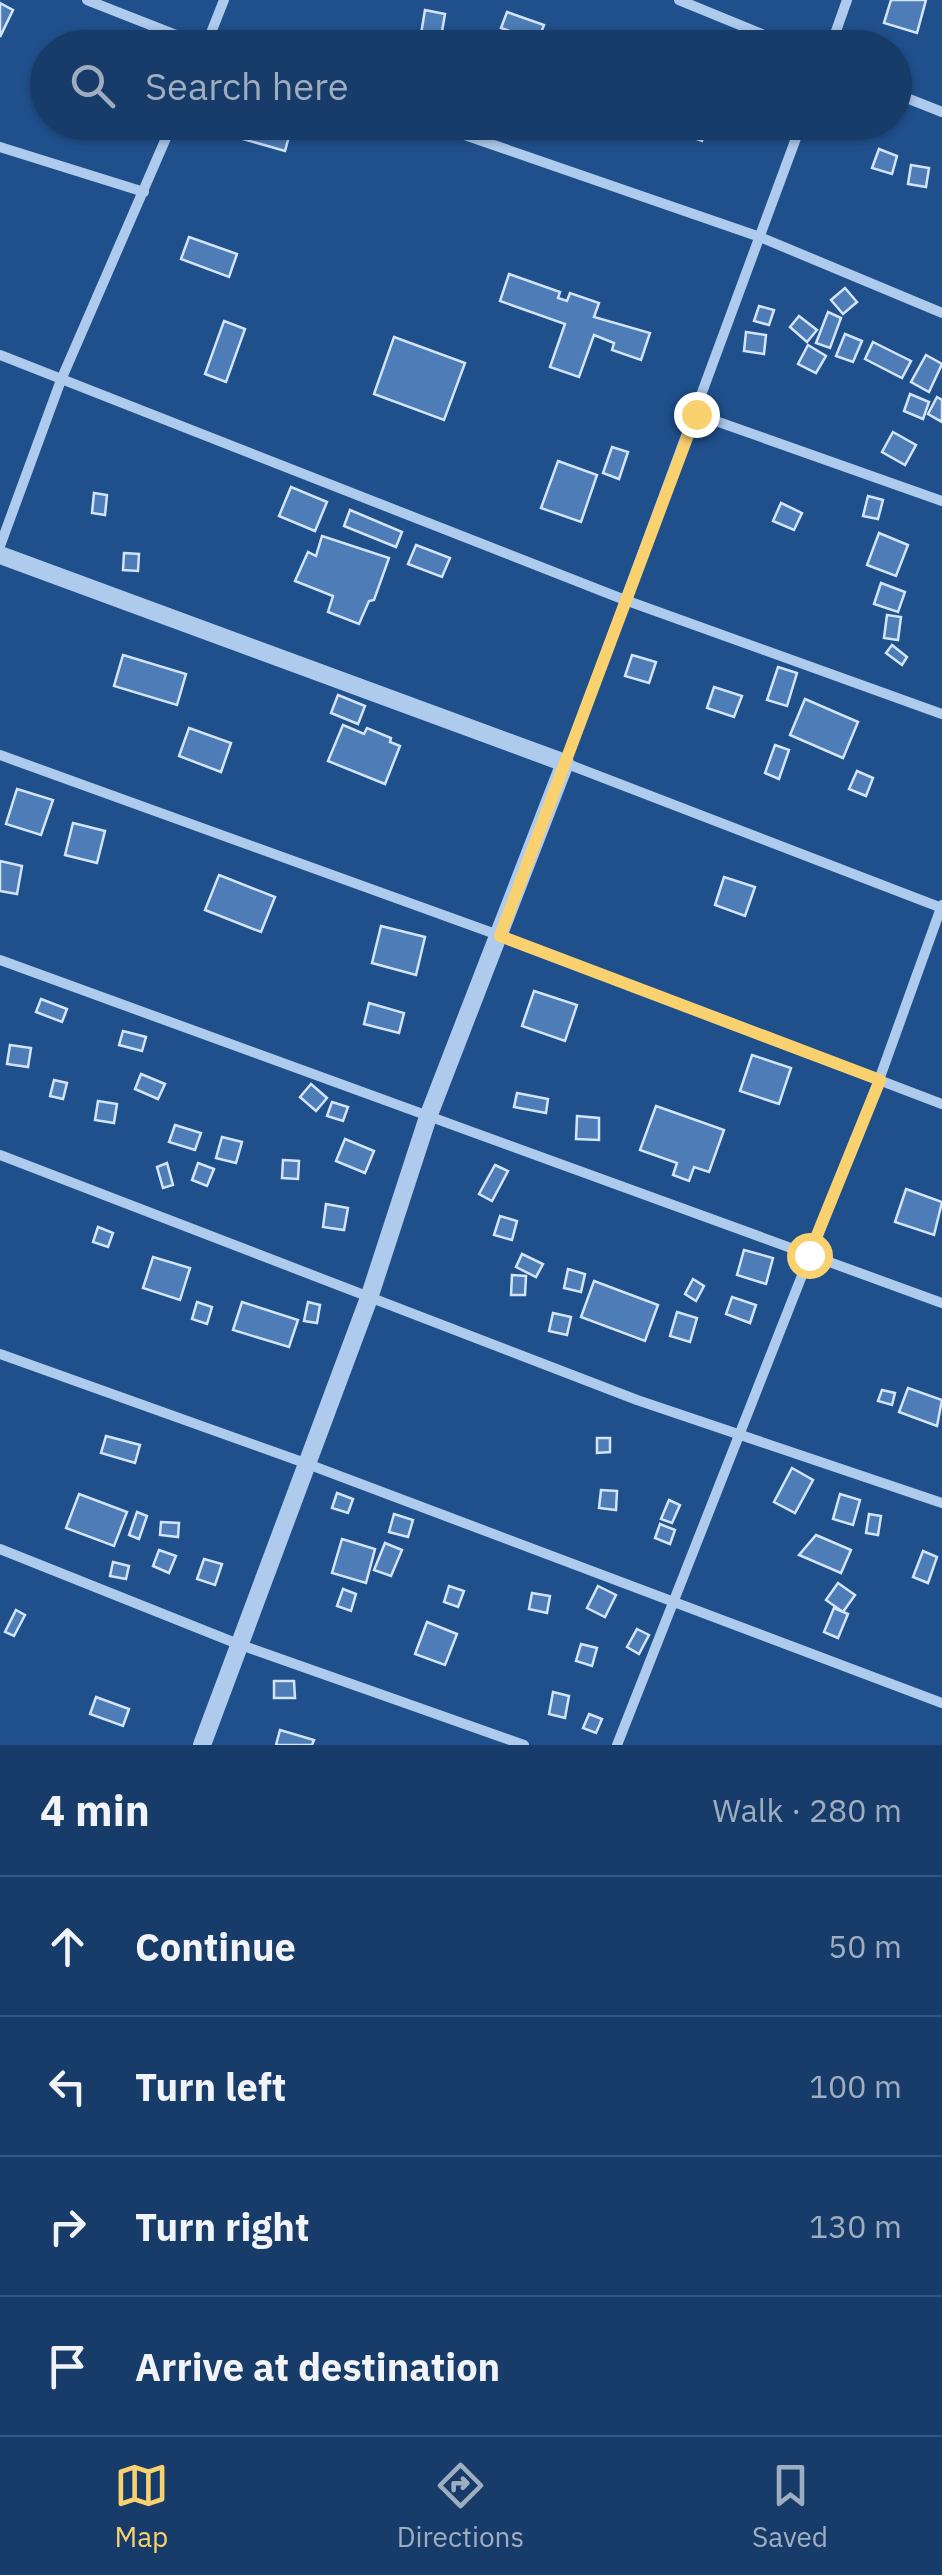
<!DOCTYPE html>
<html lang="en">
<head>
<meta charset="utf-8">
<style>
  body { margin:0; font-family:"IBM Plex Sans",sans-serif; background:#21436f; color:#f1f3f6 }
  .stop { position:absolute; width:30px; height:30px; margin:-22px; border:8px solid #f9d16f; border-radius:50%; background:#fff }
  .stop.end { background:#f9d16f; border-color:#fff; box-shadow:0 2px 10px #0008 }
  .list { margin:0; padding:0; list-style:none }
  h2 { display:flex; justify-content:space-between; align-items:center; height:130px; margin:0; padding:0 40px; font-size:42px }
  h2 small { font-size:32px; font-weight:400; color:#9fadc0 }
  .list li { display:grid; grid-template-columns:65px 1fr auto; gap:30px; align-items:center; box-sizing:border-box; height:140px; padding:0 40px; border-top:2px solid #36567d }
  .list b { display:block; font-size:38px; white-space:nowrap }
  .list em { font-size:32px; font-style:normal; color:#9fadc0 }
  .icon { flex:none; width:55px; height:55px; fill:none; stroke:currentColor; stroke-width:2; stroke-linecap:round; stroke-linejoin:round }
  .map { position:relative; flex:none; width:942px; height:1745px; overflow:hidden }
  .search { position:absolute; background:#183c69; box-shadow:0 2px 8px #0004; left:30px; right:30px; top:30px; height:110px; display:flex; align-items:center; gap:25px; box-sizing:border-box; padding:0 35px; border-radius:55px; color:#9fadc0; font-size:38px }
  .sheet { height:690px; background:#183c69 }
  nav { display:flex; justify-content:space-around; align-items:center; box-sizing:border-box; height:140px; border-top:2px solid #36567d; background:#183c69; font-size:28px; color:#9fadc0 }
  nav a { display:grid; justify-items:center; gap:5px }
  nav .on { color:#f9d16f }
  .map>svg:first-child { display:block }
  .building { fill:#4d7cb6; stroke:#d3e4f9; stroke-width:2.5 }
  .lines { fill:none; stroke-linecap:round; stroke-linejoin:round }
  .minor { stroke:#aecaec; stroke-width:10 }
  .tertiary { stroke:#aecaec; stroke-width:18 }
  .route { stroke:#f9d16f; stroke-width:12 }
</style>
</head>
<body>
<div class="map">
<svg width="942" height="1745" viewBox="0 0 942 1745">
  <rect width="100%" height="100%" fill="#20508c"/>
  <g class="building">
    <polygon points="891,0 926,0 917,33 884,23"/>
    <polygon points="0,3 13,10 0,37"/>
    <polygon points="425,10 445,14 441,37 421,34"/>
    <polygon points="507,12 544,25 538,41 501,28"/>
    <polygon points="209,122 293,122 285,151 208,129"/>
    <polygon points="680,122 708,122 702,141 677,132"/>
    <polygon points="879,149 897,156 892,174 872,168"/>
    <polygon points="911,165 929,168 926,187 908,184"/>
    <polygon points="189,237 237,254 229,277 181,259"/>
    <polygon points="509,274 560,292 558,298 567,301 570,293 599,303 594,317 650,333 641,360 612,350 614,343 594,335 579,377 550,367 565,324 500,301"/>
    <polygon points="845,288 857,302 843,314 831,300"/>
    <polygon points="759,306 774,310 769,325 754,321"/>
    <polygon points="828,312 841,318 830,348 816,343"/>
    <polygon points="799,316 817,330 807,342 790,327"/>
    <polygon points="224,321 245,329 226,382 205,374"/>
    <polygon points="746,332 766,335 764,354 744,351"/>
    <polygon points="845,334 862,341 853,362 836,356"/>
    <polygon points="394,337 465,363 444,420 374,394"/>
    <polygon points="873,342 911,361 902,378 865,359"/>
    <polygon points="808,345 826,356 816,373 798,364"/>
    <polygon points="926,355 942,364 929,392 911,382"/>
    <polygon points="910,394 929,402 923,419 904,411"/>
    <polygon points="937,397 942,400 942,422 928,414"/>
    <polygon points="893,432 916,445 905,465 882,452"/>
    <polygon points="612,447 628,452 619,479 603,473"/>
    <polygon points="558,461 597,475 581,522 541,508"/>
    <polygon points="291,487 327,502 315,531 279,516"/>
    <polygon points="94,493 107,495 105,515 92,513"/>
    <polygon points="868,496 883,500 878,519 863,516"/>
    <polygon points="781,503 802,513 794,530 773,521"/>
    <polygon points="350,510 402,532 396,547 344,526"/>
    <polygon points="879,533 908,545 896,576 867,565"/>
    <polygon points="322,536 389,558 374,600 369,601 359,624 328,612 333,596 295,581 308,552 316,556"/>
    <polygon points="416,545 450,558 442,577 408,564"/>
    <polygon points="124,553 139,554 138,571 123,570"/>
    <polygon points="881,583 905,592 898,612 874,604"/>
    <polygon points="887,615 901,617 898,640 884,638"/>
    <polygon points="892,645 907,657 902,665 886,653"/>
    <polygon points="123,655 186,674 177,705 114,686"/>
    <polygon points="632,655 656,662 649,683 625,676"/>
    <polygon points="778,667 797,673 787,706 767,700"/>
    <polygon points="714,687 742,696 734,717 707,708"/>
    <polygon points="338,695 365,706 358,724 331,713"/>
    <polygon points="805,699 858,722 843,758 790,735"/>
    <polygon points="343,725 364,734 367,728 391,738 390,742 400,746 385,784 328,761"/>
    <polygon points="189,728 231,743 221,772 179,756"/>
    <polygon points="775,745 789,750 779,779 765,773"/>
    <polygon points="857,771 873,778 866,796 849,789"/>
    <polygon points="17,789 53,800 41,835 6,824"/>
    <polygon points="73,823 105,831 97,863 65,855"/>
    <polygon points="0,861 22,866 17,894 0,891"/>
    <polygon points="219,875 275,897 261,932 205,910"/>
    <polygon points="724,877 755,887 745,916 715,905"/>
    <polygon points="381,926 425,937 416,975 372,963"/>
    <polygon points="534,991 577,1005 565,1041 522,1026"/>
    <polygon points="41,999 67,1009 62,1022 36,1012"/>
    <polygon points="369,1003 404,1013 399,1033 364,1024"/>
    <polygon points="123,1031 146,1037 142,1051 119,1045"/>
    <polygon points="10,1045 31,1048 28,1067 7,1064"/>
    <polygon points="752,1055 791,1068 779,1104 740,1091"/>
    <polygon points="141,1074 165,1084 158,1099 135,1089"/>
    <polygon points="54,1080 67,1083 63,1099 50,1096"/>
    <polygon points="311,1084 327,1098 316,1111 300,1097"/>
    <polygon points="517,1093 548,1099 546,1113 514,1107"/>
    <polygon points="98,1101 117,1104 114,1123 95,1120"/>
    <polygon points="332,1102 348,1107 343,1121 327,1116"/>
    <polygon points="656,1106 724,1130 709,1172 694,1167 689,1181 673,1175 677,1163 640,1150"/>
    <polygon points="577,1116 599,1118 599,1140 576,1139"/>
    <polygon points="175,1125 201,1133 195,1150 169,1142"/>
    <polygon points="222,1137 242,1142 236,1163 216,1158"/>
    <polygon points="345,1139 374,1151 365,1173 336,1161"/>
    <polygon points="283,1160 299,1161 298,1179 282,1178"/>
    <polygon points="167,1163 173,1185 163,1188 157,1167"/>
    <polygon points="198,1163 214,1169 207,1186 192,1180"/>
    <polygon points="495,1165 508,1171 492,1201 479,1194"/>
    <polygon points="906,1189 942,1202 934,1235 895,1222"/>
    <polygon points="326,1204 348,1208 344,1230 323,1227"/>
    <polygon points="500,1216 517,1221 512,1240 494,1235"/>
    <polygon points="98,1227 113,1233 108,1247 93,1242"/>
    <polygon points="744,1250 773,1258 766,1284 737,1275"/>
    <polygon points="522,1254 543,1264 536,1277 516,1267"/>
    <polygon points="153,1257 190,1268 180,1300 143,1288"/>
    <polygon points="568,1269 585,1274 581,1292 564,1288"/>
    <polygon points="512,1275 526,1276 525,1295 511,1295"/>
    <polygon points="693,1279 704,1286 696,1301 685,1294"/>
    <polygon points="594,1281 658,1305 645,1341 581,1317"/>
    <polygon points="732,1297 756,1305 750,1323 726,1314"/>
    <polygon points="197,1302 212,1307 207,1324 192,1319"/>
    <polygon points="242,1302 298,1320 289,1347 233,1330"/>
    <polygon points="308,1302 320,1305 317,1323 304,1321"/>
    <polygon points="677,1312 697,1318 690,1342 670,1336"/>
    <polygon points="553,1313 571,1317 567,1335 549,1331"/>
    <polygon points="908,1388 942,1400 937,1426 899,1412"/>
    <polygon points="882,1390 895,1393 892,1405 878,1401"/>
    <polygon points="106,1436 140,1445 135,1463 101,1453"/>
    <polygon points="597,1438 610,1438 610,1452 597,1453"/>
    <polygon points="792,1468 813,1480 795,1513 774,1502"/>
    <polygon points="601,1490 617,1491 616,1510 599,1508"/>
    <polygon points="337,1493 353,1499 348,1513 332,1508"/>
    <polygon points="79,1494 127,1512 114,1546 66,1528"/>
    <polygon points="840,1494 860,1500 853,1525 833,1519"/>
    <polygon points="669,1500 680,1505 672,1523 661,1519"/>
    <polygon points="137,1512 147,1516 139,1539 129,1535"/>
    <polygon points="394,1514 413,1520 408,1537 389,1532"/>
    <polygon points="869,1514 881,1516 878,1535 866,1533"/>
    <polygon points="161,1522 179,1523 178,1537 160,1535"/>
    <polygon points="660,1524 675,1530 670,1544 655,1538"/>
    <polygon points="816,1535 851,1550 841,1573 799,1555"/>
    <polygon points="342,1539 375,1549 366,1583 332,1573"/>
    <polygon points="385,1543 402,1550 391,1576 374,1570"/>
    <polygon points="159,1550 176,1556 169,1573 153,1566"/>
    <polygon points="923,1551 937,1557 928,1583 913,1577"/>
    <polygon points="204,1559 222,1564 215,1585 197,1579"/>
    <polygon points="113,1562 129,1566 126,1579 110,1576"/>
    <polygon points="838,1583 855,1595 843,1612 826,1600"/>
    <polygon points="449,1586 464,1591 458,1607 444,1602"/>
    <polygon points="598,1586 616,1595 605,1617 587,1608"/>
    <polygon points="343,1589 356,1594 351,1611 337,1606"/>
    <polygon points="532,1593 550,1596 547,1613 529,1609"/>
    <polygon points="834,1608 848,1614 838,1638 824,1632"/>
    <polygon points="16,1610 25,1615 14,1636 5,1632"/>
    <polygon points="427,1622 457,1634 445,1665 415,1654"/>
    <polygon points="637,1629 649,1635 639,1654 627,1647"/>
    <polygon points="581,1644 597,1648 592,1666 576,1661"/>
    <polygon points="274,1681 294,1681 295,1698 274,1698"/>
    <polygon points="553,1692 569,1696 565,1718 549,1714"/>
    <polygon points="96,1697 129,1709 123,1726 90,1714"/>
    <polygon points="589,1714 602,1719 596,1733 583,1728"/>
    <polygon points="280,1730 314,1740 312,1745 276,1745"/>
  </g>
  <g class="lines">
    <g class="minor">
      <polyline points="87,0 209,48"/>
      <polyline points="679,0 796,48"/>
      <polyline points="205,48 224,0"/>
      <polyline points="830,48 847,0"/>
      <polyline points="894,93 942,112"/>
      <polyline points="427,122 760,237 942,313"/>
      <polyline points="802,122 565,763 942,908"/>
      <polyline points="0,147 144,192"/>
      <polyline points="0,355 625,600 942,714"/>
      <polyline points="696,414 942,501"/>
      <polyline points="0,546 61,380 173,122"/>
      <polyline points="0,755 501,936 942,1104"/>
      <polyline points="0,960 942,1303"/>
      <polyline points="0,1155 637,1400 942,1503"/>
      <polyline points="0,1354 305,1463 942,1703"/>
      <polyline points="0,1549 238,1644 524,1745"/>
      <polyline points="617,1745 879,1080 942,905"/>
    </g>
    <polyline class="tertiary" points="0,555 565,763 428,1117 369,1298 202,1745"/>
  </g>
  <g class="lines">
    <polyline class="route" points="696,414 500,936 880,1080 809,1255"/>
  </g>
</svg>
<div class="stop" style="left:809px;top:1255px"></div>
<div class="stop end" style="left:696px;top:414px"></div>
<div class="search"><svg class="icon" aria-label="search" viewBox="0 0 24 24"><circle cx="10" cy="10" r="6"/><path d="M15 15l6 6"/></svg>Search here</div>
</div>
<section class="sheet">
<h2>4 min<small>Walk · 280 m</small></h2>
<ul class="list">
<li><svg class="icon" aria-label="ahead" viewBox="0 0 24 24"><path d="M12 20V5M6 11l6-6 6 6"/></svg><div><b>Continue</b></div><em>50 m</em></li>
<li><svg class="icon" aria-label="left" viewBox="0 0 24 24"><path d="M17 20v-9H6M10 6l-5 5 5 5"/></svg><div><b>Turn left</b></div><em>100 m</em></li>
<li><svg class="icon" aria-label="right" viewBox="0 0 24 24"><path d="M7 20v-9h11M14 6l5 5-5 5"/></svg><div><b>Turn right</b></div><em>130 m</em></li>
<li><svg class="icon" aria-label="arrive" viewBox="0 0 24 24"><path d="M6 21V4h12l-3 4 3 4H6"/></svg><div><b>Arrive at destination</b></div></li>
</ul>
</section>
<nav>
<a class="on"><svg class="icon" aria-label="map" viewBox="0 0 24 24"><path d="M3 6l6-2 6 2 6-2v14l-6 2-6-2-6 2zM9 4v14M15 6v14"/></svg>Map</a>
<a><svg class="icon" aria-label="directions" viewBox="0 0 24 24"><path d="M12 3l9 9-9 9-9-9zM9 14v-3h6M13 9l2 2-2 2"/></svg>Directions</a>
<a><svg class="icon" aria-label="saved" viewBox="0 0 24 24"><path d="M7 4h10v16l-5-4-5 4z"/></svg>Saved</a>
</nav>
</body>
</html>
